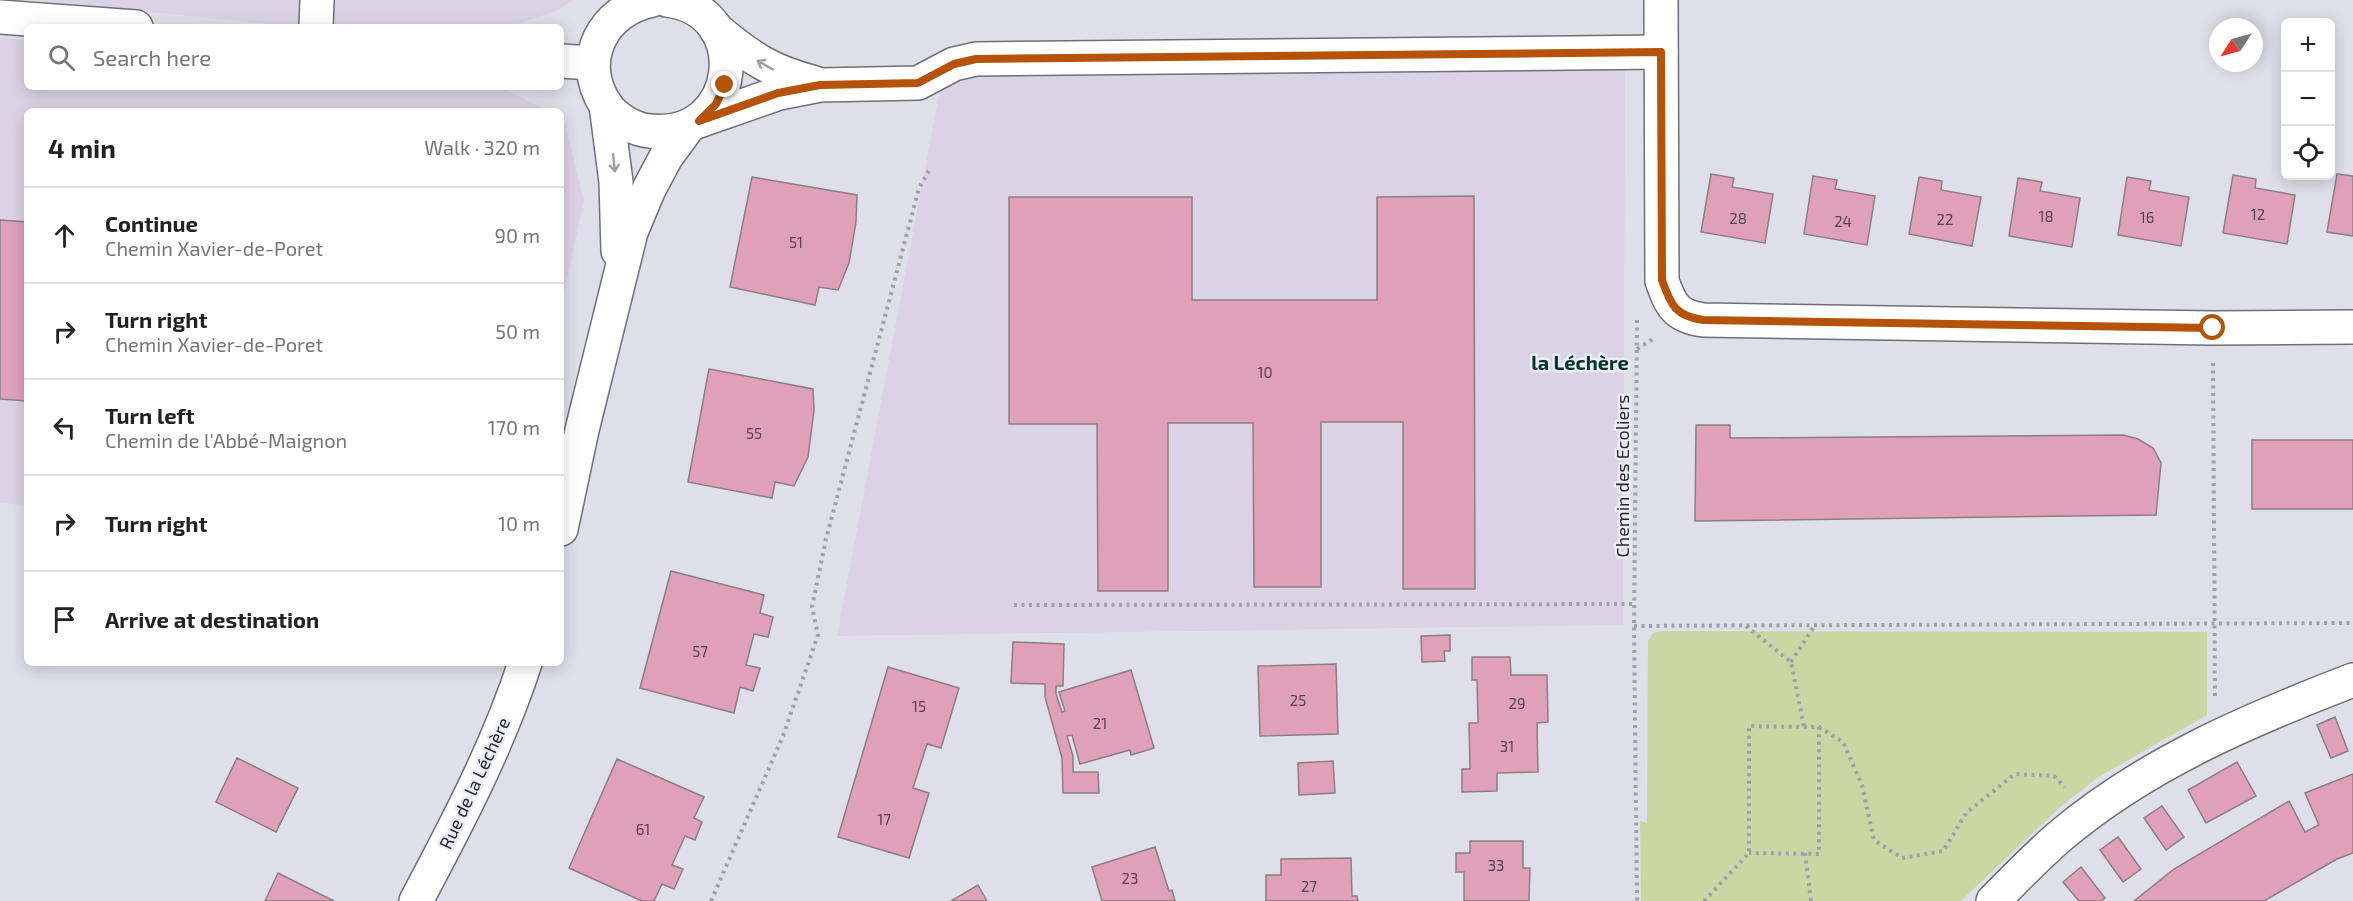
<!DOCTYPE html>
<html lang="en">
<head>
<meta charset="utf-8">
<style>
  body { margin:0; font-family:"Exo 2",sans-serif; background:#f2f2f2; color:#222 }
  .controls { position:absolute; right:18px; top:18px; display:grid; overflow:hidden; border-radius:9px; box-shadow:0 3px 15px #0003 }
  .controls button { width:54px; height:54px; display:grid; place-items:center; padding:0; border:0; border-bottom:2px solid #e0e0e0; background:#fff; color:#222; font:30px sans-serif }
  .compass { position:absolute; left:2209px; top:18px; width:54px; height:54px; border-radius:50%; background:#fff; box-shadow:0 3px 15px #0003; rotate:234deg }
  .stop { position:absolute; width:18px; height:18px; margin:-14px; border:4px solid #b45309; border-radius:50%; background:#fff }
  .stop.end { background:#b45309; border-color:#fff; box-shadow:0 2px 6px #0008 }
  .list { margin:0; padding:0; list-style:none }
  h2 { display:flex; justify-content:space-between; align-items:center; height:78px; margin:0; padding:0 24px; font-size:26px }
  h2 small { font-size:20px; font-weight:400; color:#767676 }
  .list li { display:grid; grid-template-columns:39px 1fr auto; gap:18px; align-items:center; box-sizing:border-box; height:96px; padding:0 24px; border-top:2px solid #e0e0e0 }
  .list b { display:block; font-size:22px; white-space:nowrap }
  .list p { margin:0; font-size:20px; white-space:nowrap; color:#767676 }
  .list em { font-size:20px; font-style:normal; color:#767676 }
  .icon { flex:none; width:33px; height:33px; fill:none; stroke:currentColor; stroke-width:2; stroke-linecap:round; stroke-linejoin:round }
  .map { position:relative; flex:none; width:2353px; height:901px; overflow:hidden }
  .search { position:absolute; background:#fff; box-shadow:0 3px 15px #0003; left:24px; top:24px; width:540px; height:66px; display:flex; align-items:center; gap:15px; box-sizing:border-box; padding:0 21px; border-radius:9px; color:#767676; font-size:22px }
  .panel { position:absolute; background:#fff; box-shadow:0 3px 15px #0003; left:24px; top:108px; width:540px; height:558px; border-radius:9px }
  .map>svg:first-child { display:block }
  .education { fill:#dbd2e6 }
  .green { fill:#ccd6a2 }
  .building { fill:#e1a0b9; stroke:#8a7f83; stroke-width:1.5 }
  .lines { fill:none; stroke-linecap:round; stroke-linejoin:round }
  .minor-casing { stroke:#6f6f79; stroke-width:36 }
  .path { stroke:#a1a1aa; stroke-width:4; stroke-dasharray:3 4.5; stroke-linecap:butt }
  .minor { stroke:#fff; stroke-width:33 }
  .oneway { stroke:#9e9ea0 }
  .route { stroke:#b45309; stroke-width:8 }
  .labels { text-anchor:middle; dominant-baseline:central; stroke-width:5; stroke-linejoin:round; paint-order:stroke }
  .number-label { font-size:15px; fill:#56454e }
  .street-label { font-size:18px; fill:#27272b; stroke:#ececf7 }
  .neighbourhood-label { font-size:20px; font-weight:bold; fill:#003629; stroke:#ececf7 }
</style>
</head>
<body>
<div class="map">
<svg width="2353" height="901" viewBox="0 0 2353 901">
  <rect width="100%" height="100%" fill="#dfdfea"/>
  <g class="education">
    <polygon points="31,0 574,0 556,11 508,27 297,27"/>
    <polygon points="0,38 27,40 27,87 501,87 548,111 27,111 27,505 0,503"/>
    <polygon points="1625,64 1623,625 837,636 940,89 963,70"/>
    <polygon points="561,118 564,120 584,201 561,307"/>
  </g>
  <polygon class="green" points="1662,631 2207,632 2207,715 2097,778 2058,809 1961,901 1641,901 1640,821 1647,823 1648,641 1653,633"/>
  <g class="building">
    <polygon points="1711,174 1734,178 1732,187 1773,194 1765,243 1701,232"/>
    <polygon points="2337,174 2353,176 2353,236 2327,232"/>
    <polygon points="2233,175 2256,179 2255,188 2295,195 2287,244 2223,233"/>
    <polygon points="1813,176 1837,180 1835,189 1875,196 1867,245 1804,234"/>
    <polygon points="752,177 857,195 856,222 849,263 838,290 819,287 815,305 730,287"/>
    <polygon points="1919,177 1942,181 1941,190 1981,197 1972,246 1909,234"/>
    <polygon points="2127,177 2151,181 2149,190 2189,197 2181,246 2118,235"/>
    <polygon points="2018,178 2042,182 2040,191 2080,198 2072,247 2009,236"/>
    <polygon points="1474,196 1475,589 1403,589 1403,422 1321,422 1321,587 1254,587 1253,423 1168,423 1168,591 1098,591 1097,424 1009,424 1009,197 1192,197 1192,300 1377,300 1377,197"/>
    <polygon points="0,220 27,222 27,401 0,399"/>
    <polygon points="709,369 813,389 814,410 808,457 794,486 775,482 772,498 688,482"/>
    <polygon points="1696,425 1730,425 1730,438 2123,435 2138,439 2153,448 2161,463 2156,515 1695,521"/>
    <rect x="2252" y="440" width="101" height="69"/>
    <polygon points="671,571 764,595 760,613 773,617 768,637 754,634 746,665 760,668 753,691 740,687 734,713 640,688"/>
    <polygon points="1450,635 1450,651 1444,651 1445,661 1422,662 1421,636"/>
    <polygon points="1013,642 1064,644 1063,686 1056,686 1056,694 1062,712 1065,711 1059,692 1131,670 1154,748 1131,755 1130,750 1080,764 1072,735 1067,736 1073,756 1073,772 1098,772 1099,793 1063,793 1062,758 1045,697 1045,684 1011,683"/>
    <polygon points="1472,657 1510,657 1511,675 1547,675 1548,722 1537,723 1538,772 1497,773 1497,791 1462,792 1462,769 1470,769 1469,723 1478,723 1477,680 1472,680"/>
    <polygon points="1336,664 1338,734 1260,736 1258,666"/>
    <polygon points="888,667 959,688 941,748 927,744 913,788 929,793 909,858 838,837"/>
    <polygon points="2335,717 2348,751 2331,758 2317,725"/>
    <polygon points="237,758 298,788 276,832 216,802"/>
    <polygon points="617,759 704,797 694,818 702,822 695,840 685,836 672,865 683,869 674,889 662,884 654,901 642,901 569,868"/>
    <polygon points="1333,761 1335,793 1299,795 1298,763"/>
    <polygon points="2237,762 2256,796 2206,823 2188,790"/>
    <polygon points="2353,774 2353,853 2337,859 2264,901 2134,901 2174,869 2289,801 2305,832 2319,825 2305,793"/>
    <polygon points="2162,806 2184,837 2166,850 2144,818"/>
    <polygon points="2118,837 2141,869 2123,882 2100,850"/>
    <polygon points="1470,841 1523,841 1523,868 1530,868 1529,901 1464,901 1464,872 1456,872 1456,853 1470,853"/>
    <polygon points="1155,847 1169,891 1172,890 1175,901 1102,901 1092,867"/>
    <polygon points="1351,858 1352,896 1357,896 1358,901 1266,901 1266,875 1281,875 1281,859"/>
    <polygon points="2081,867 2105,898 2101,901 2079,901 2063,882"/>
    <polygon points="278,873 334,901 265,901"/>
    <polygon points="978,885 987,901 951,901"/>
  </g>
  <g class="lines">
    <g class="minor-casing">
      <g id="minor">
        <path d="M652 0C603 10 577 59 605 104 614 118 634 130 650 131 740 141 756 11 667 0"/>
        <path d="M1661 0 1662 281C1671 306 1676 316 1703 320L2213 328 2353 327"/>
        <polyline points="0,17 136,27"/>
        <polyline points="316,27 317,0"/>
        <path d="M716 29C752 59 770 71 815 83"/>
        <polyline points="561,61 593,63"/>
        <polyline points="606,105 616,182 618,251"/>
        <polyline points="699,121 779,93 820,85 918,83 954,64 976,59 1661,52"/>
        <polyline points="561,529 582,430 631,232 649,189 666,157 688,127"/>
        <path d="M416 901C457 824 498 746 525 663"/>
        <path d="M1993 901C2015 879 2036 857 2059 837 2145 764 2249 720 2353 680"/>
      </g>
    </g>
    <g class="path">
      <polyline points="1637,320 1634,626 1637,901"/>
      <polyline points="1637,349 1656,337"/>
      <polyline points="2213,363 2215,697"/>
      <polyline points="1014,605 1635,604"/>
      <polyline points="1634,626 2353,623"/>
      <polyline points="1746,626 1791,662 1804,727"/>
      <polyline points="1791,662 1815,625"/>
      <polyline points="1819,727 1843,742 1862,785 1874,840 1902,858 1943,851 1967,812 2015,774 2054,776 2065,787"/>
      <polyline points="1805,853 1811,901"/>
      <polyline points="711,901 783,736 818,635 812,607 826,539 919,188 931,167"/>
      <polyline points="1704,901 1749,853 1749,726 1819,727 1819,854 1749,853"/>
    </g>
    <use href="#minor" class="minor"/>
  </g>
  <defs><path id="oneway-shaft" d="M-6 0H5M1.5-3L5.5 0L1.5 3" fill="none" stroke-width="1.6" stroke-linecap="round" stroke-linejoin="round" transform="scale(1.5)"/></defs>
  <g class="oneway">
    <use href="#oneway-shaft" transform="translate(765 65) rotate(-151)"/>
    <use href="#oneway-shaft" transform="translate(614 163) rotate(84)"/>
  </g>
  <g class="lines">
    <path class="route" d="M725 85 716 104 699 121 778 93 820 85 918 83 954 64 976 59 1661 52 1662 280C1671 306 1676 316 1703 320L2213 328"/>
  </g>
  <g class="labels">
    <g class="number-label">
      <text x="2258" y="214">12</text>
      <text x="2046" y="216">18</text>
      <text x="2147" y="217">16</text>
      <text x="1738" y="218">28</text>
      <text x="1945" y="219">22</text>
      <text x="1843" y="221">24</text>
      <text x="796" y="242">51</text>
      <text x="1265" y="372">10</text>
      <text x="754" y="433">55</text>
      <text x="700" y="651">57</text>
      <text x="1298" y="700">25</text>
      <text x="1517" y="703">29</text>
      <text x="919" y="706">15</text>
      <text x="1100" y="723">21</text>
      <text x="1507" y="746">31</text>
      <text x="884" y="819">17</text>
      <text x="643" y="829">61</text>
      <text x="1496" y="865">33</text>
      <text x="1130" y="878">23</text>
      <text x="1309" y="886">27</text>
    </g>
    <g class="street-label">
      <text transform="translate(1622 476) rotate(-90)">Chemin des Ecoliers</text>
      <text transform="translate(474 783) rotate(-65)">Rue de la Léchère</text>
    </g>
    <g class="neighbourhood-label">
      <text x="1580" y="362">la Léchère</text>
    </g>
  </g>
</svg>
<div class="controls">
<button>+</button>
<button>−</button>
<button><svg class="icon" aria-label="locate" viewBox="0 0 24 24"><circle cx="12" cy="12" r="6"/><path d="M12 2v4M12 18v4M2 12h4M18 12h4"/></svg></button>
</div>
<svg class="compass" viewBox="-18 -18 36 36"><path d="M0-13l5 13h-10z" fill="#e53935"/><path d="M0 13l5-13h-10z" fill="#767676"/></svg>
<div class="stop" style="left:2213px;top:328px"></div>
<div class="stop end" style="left:725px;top:85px"></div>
<div class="search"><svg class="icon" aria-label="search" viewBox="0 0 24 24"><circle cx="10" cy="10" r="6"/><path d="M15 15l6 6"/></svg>Search here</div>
<section class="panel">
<h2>4 min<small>Walk · 320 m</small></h2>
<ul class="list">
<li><svg class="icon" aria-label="ahead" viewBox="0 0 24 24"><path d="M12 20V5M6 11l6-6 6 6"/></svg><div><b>Continue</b><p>Chemin Xavier-de-Poret</p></div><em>90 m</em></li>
<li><svg class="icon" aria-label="right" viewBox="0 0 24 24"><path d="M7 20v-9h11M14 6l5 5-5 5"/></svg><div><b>Turn right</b><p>Chemin Xavier-de-Poret</p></div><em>50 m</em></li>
<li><svg class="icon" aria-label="left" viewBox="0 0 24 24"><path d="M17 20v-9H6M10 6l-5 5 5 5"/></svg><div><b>Turn left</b><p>Chemin de l'Abbé-Maignon</p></div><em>170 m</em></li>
<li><svg class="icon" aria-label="right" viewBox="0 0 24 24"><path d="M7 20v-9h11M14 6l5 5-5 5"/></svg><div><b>Turn right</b></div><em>10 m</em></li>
<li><svg class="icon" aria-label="arrive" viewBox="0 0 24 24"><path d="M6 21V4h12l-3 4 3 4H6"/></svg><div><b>Arrive at destination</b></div></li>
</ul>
</section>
</div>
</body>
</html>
